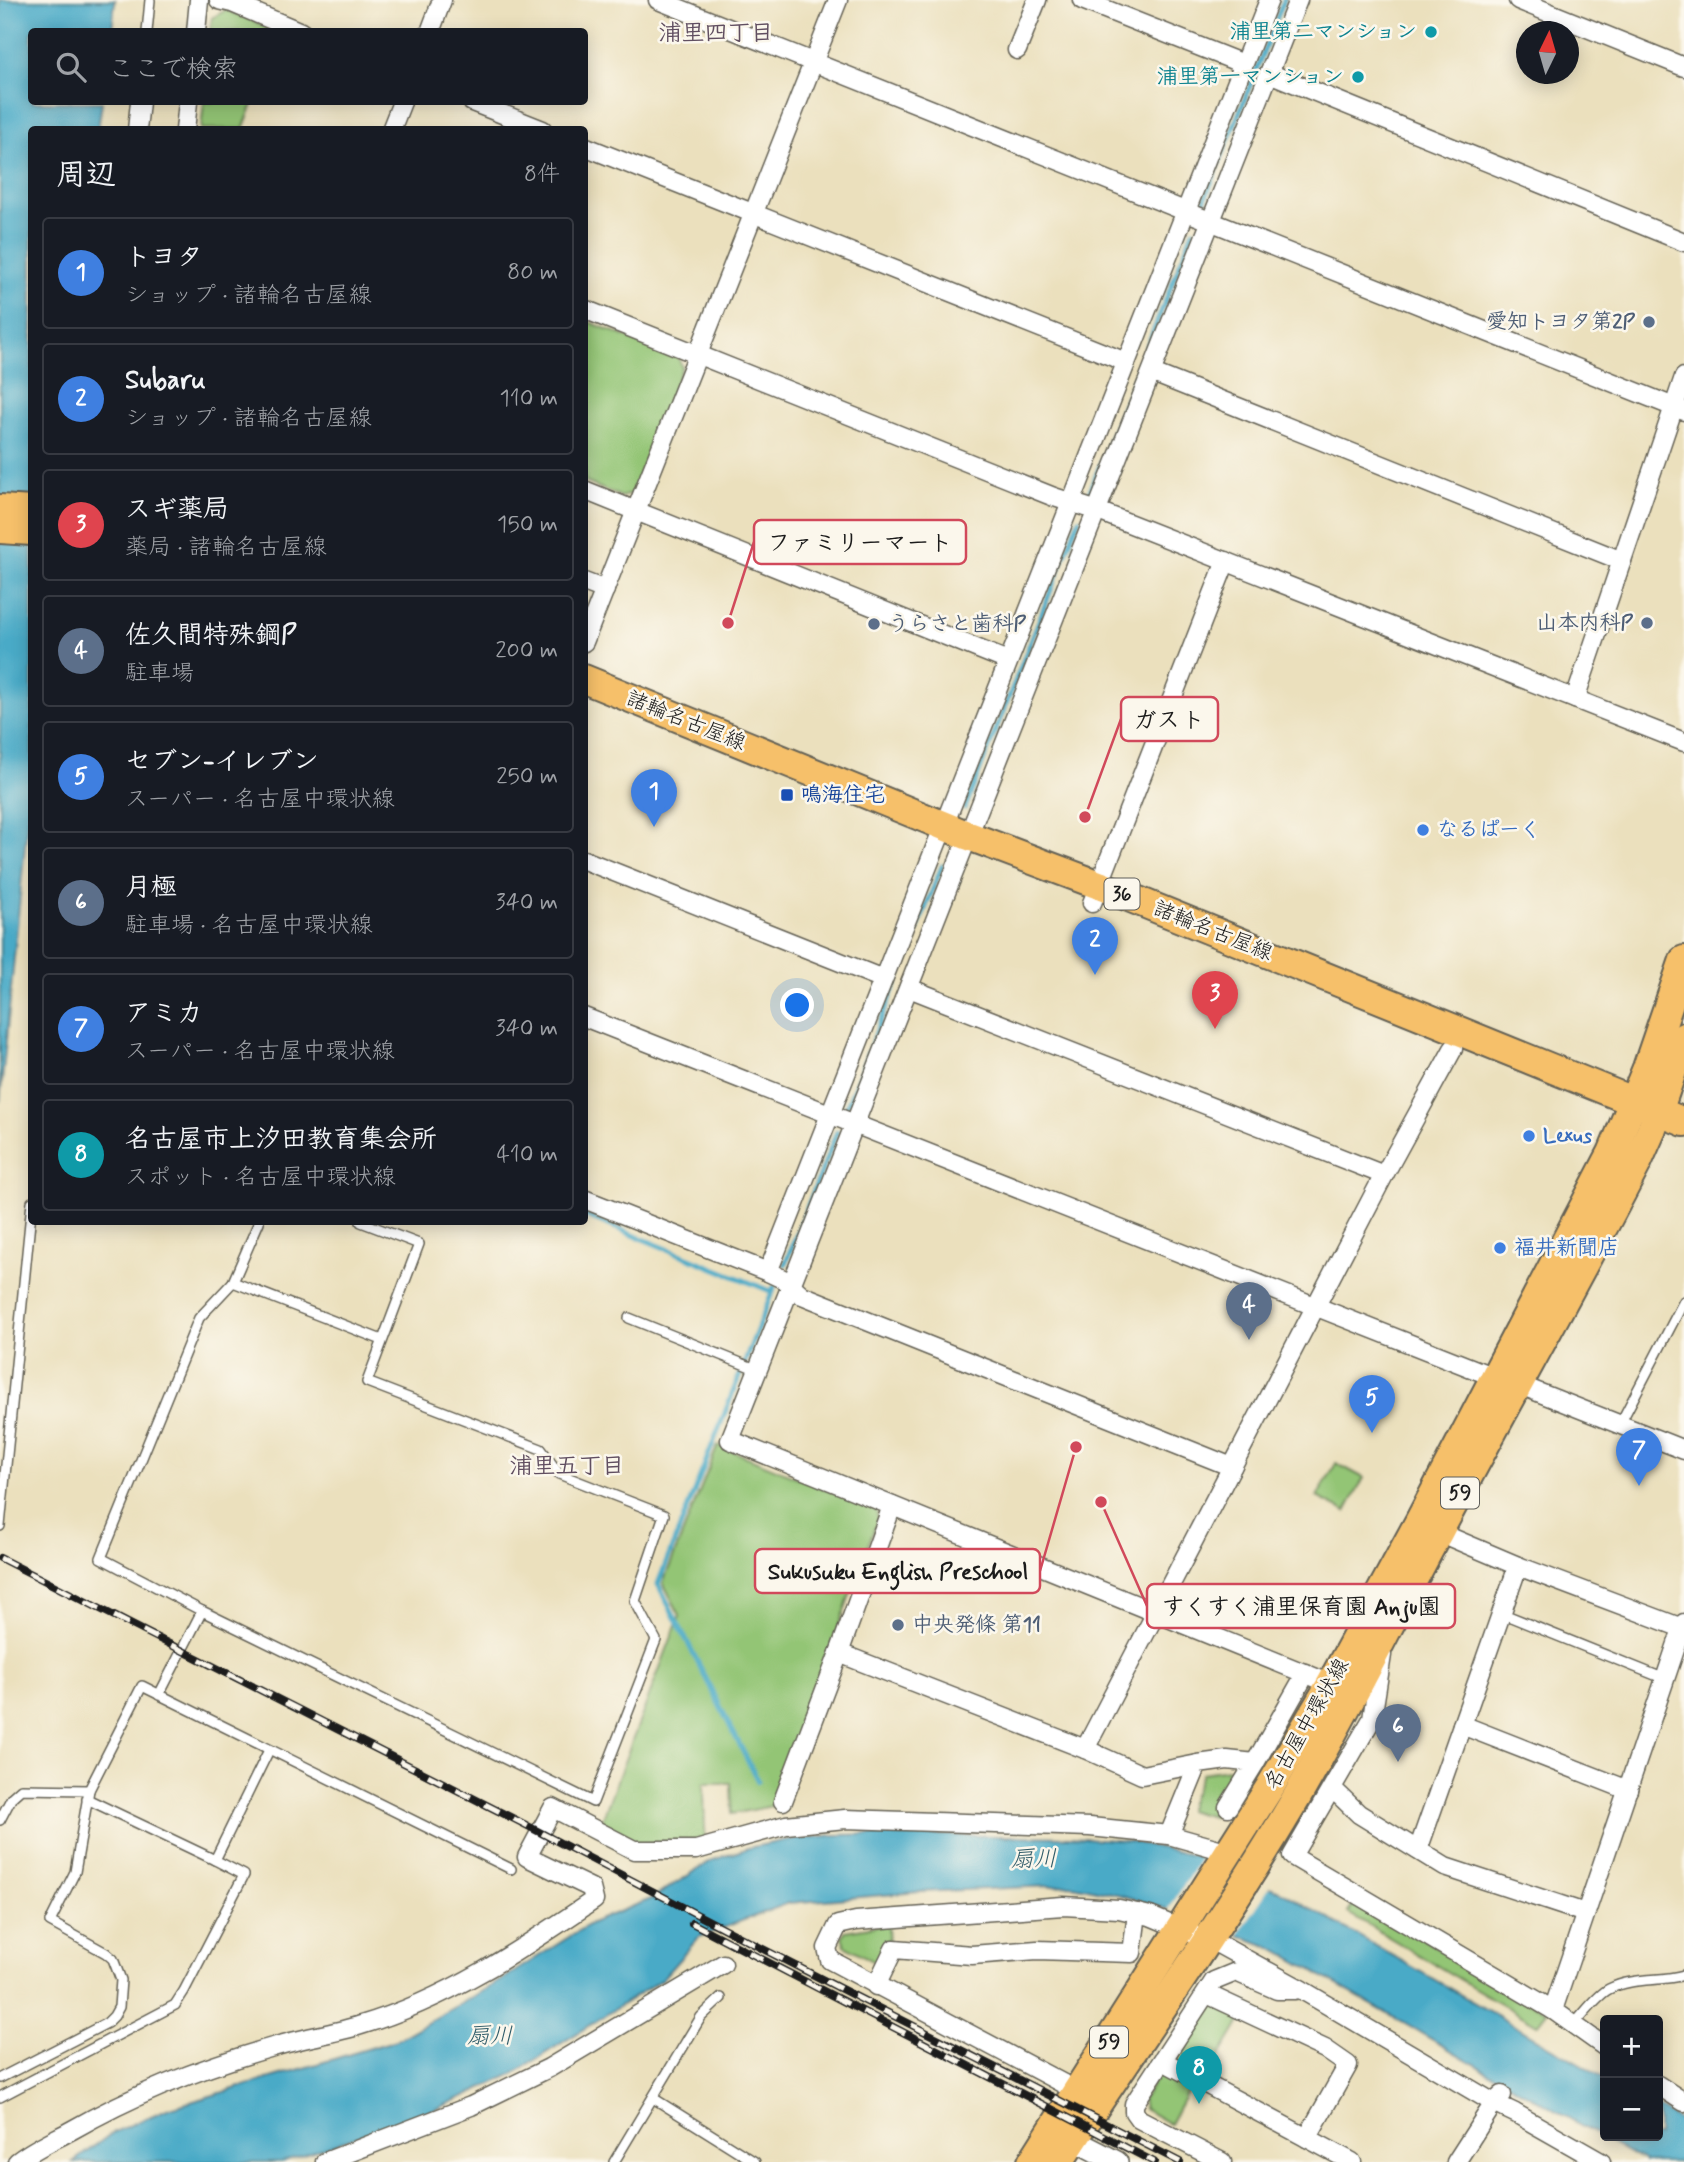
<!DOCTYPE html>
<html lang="ja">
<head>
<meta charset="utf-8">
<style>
  body { margin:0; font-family:Mynerve,"Klee One",sans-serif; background:#20242c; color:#f1f3f6 }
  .controls { position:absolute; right:21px; bottom:21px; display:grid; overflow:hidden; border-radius:7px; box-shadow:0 4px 18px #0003 }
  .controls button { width:63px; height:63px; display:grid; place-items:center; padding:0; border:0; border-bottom:2px solid #363941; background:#171b24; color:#f1f3f6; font:35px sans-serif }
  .compass { position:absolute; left:1516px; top:21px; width:63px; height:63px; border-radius:50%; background:#171b24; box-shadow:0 4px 18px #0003; rotate:5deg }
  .you { position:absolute; left:798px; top:1006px; width:24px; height:24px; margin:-18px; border:5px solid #fff; border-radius:50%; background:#1a73e8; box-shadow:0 0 0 10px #1a73e833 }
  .badge { display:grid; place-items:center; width:46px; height:46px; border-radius:50%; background:#0f766e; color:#fff; font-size:23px; font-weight:700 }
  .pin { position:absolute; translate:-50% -58px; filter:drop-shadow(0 2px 4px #0008) }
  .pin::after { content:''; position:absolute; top:37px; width:24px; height:21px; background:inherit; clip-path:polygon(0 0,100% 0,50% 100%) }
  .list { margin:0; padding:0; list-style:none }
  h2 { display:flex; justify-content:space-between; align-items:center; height:91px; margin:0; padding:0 28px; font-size:30px }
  h2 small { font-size:23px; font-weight:400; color:#9ea1a6 }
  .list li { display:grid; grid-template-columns:46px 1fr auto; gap:21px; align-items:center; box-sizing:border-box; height:112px; margin:0 14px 14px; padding:0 14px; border:2px solid #363941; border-radius:7px }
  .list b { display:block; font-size:26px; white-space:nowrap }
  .list p { margin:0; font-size:23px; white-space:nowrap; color:#9ea1a6 }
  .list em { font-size:23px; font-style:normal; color:#9ea1a6 }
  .icon { flex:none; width:38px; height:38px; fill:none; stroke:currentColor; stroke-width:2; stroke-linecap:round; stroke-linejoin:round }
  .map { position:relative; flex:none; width:1684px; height:2162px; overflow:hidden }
  .search { position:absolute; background:#171b24; box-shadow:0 4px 18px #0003; left:28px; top:28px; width:560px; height:77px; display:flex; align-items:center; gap:18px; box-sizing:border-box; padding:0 24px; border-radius:7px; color:#9ea1a6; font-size:26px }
  .panel { position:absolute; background:#171b24; box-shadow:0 4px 18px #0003; left:28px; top:126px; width:560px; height:1099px; border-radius:7px }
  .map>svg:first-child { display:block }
  .green { fill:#93c575; stroke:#587048; stroke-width:2 }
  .water { fill:#48aac7; stroke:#326372; stroke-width:2 }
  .pier { fill:#ebe0bd }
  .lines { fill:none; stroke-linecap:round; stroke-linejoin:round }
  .stream { stroke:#48aac7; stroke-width:5 }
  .service-casing { stroke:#646154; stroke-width:12 }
  .minor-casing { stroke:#646154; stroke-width:21 }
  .tertiary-casing { stroke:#646154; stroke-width:24 }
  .primary-casing { stroke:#646154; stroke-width:32 }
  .service { stroke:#fff; stroke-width:9 }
  .minor { stroke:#fff; stroke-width:18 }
  .tertiary { stroke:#fff; stroke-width:21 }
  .primary { stroke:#f6c06b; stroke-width:28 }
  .rail-casing { stroke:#1c1c1c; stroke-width:8 }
  .rail { stroke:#fbf7ec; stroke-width:5; stroke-dasharray:16; stroke-linecap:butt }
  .culture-dot { fill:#0f9aa8; stroke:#fbf7ec; stroke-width:2.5 }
  .service-dot { fill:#5c6f8a; stroke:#fbf7ec; stroke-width:2.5 }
  .transit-dot { fill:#1a4fb4; stroke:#fbf7ec; stroke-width:2.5 }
  .shop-dot { fill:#3f7fe0; stroke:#fbf7ec; stroke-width:2.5 }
  .labels { text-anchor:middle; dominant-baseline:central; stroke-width:5; stroke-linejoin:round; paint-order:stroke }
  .shield { fill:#fbf7ec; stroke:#5f5e5a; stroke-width:2 }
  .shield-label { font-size:19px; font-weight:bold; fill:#1c1c1c }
  .culture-label { font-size:21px; font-weight:bold; fill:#0d838f; stroke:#fbf7ec; text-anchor:end }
  .service-label { font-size:21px; font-weight:bold; fill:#4e5e75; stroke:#fbf7ec; text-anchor:end }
  .street-label { font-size:21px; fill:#1c1c1c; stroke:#fbf7ec }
  .transit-label { font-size:21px; font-weight:bold; fill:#164399; stroke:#fbf7ec; text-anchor:start }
  .shop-label { font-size:21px; font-weight:bold; fill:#366cbe; stroke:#fbf7ec; text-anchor:start }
  .neighbourhood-label { font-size:23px; font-weight:bold; fill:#614f61; stroke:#fbf7ec }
  .water-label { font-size:23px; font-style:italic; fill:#305c69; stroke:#fbf7ec }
  .leader { fill:none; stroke:#d1495b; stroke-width:2.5 }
  .callout-dot { fill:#d1495b; stroke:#fbf7ec; stroke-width:2.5 }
  .callout { fill:#fbf7ec; stroke:#d1495b; stroke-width:2.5 }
  .callout-label { font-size:23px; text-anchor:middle; font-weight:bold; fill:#1c1c1c }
</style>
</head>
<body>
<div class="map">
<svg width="1684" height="2162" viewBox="0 0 1684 2162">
  <rect width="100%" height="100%" fill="#fbf7ec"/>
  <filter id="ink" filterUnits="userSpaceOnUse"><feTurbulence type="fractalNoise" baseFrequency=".0143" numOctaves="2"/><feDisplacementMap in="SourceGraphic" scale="14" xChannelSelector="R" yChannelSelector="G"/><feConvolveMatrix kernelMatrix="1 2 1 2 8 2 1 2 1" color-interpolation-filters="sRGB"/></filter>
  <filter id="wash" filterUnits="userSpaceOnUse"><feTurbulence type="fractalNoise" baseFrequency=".00686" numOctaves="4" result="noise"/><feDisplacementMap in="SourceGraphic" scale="28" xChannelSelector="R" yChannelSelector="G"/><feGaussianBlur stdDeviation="1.57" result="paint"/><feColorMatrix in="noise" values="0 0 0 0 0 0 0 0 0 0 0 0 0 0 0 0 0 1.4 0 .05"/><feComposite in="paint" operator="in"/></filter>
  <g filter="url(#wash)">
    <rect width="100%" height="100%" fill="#ebe0bd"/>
    <g class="green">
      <polygon points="226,10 268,27 266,31 210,32 212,18"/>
      <polygon points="204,102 254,102 243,129 201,129"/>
      <polygon points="584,320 678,357 682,367 632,493 622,497 585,482"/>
      <polygon points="718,1445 876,1510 878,1518 773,1806 732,1814 731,1783 704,1783 705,1839 696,1842 639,1845 600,1825 680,1615 663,1583"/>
      <polygon points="1336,1463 1364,1478 1346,1512 1317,1497"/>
      <polygon points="1228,1769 1233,1770 1237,1779 1213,1817 1187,1810 1202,1773"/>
      <polygon points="1356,1900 1547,2012 1537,2025 1348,1913"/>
      <polygon points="888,1924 889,1947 878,1964 845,1945 842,1937 845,1931"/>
      <polygon points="1213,2003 1243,2017 1206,2079 1175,2063 1173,2052 1204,2006"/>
      <polygon points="1170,2070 1193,2081 1170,2124 1144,2109 1142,2100 1161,2072"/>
    </g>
    <g class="water">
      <polygon points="0,0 115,0 112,31 32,32 32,102 102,102 98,129 32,130 32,774 0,1102"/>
      <polygon points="881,1834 1070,1837 1129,1841 1201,1857 1284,1893 1605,2078 1605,2136 1658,2136 1658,2108 1684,2123 1684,2162 1645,2162 1273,1948 1167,1909 1121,1895 1073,1885 919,1892 789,1903 699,1937 662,1979 513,2074 441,2107 282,2162 73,2162 112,2133 167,2109 397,2040 503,1979 591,1923 651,1899 711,1861 748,1848 787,1840 834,1835"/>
    </g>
    <polygon class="pier" points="1203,1854 1272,1884 1236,1938 1167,1912"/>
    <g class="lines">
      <g class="stream">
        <polyline points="1203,204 1284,0"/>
        <polyline points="1088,496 1193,231"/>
        <polyline points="965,808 1079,519"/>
        <polyline points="847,1106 942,866"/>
        <polyline points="584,1215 773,1292"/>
        <polyline points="785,1264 837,1132"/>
        <polyline points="758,1781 658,1584 774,1287"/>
      </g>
    </g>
  </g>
  <g filter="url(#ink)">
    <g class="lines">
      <g class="service-casing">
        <g id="service">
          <polyline points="147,32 150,0"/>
          <polyline points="259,1222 233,1282 199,1318 101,1558 202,1611 593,1802 656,1640 635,1601 664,1515 559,1474 541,1449 367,1382 419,1244 361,1222"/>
          <polyline points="233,1282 382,1340"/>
          <polyline points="629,1318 758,1370"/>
          <polyline points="1620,1424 1684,1301"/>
          <polyline points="0,1526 32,1202"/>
          <polyline points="1501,1613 1665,1679"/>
          <polyline points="159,1695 202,1611"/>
          <polyline points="87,1799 215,1860"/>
          <polyline points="0,1820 12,1797 21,1789 89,1790 142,1686 511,1869"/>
          <path d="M1574 2024C1584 2014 1596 1996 1609 1989 1632 1977 1660 1982 1684 1975"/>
          <polyline points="0,2078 107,2023 114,2016 119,2007 121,1980 113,1959 106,1953 50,1922 75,1872 89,1790"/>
          <polyline points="0,2097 175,2005 184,1991 244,1875 215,1860 269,1750"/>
          <polyline points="653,2098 755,2162"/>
          <polyline points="614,2162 701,2017 721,1998"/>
        </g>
      </g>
      <g class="minor-casing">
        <g id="minor">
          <polyline points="219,0 232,3 301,32"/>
          <polyline points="658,0 1684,411"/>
          <polyline points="1082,0 1243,64"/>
          <polyline points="1298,0 730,1440 1331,1684"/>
          <polyline points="1518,0 1684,67"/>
          <polyline points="196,32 199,0"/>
          <polyline points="430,32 442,0"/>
          <polyline points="1017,50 1037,0"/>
          <polyline points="1269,73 1684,242"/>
          <polyline points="472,102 543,130"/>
          <polyline points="137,130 140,102"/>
          <polyline points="185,130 188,102"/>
          <polyline points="391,130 402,102"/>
          <polyline points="584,146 1126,362"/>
          <polyline points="584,309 1054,497 1098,511 1684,742"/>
          <polyline points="1153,373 1622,561"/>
          <polyline points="584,490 1008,661"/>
          <polyline points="584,582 605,590"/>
          <polyline points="584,642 838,0"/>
          <polyline points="1575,699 1684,377"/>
          <polyline points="584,860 883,979"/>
          <polyline points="1092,903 1226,561"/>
          <polyline points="909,988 1384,1175"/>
          <polyline points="584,1017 1494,1377"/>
          <polyline points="584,1199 768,1272 785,1280 802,1295 1232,1467"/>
          <polyline points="768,1272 1269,0"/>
          <polyline points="1520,1385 1684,1450"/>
          <polyline points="892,1506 839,1653 1085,1749 1384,1175 1453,1049"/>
          <polyline points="1438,1532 1518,1566 1682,1628"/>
          <polyline points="1382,1655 1372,1719 1292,1856 1553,2010 1605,2047"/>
          <polyline points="1462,1725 1628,1790"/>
          <polyline points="1085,1749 1142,1775 1198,1764"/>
          <polyline points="1255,1763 1306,1673"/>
          <polyline points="1333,1789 1359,1814 1445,1867 1585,1913"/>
          <polyline points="783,1801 839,1653"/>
          <polyline points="1169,1835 1229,1852"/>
          <polyline points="1418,1850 1518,1566"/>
          <polyline points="876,1986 894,1949 972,1955 1037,1950 1132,1953 1137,1913"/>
          <polyline points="1207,1994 1325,2049 1348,2065 1307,2138"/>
          <polyline points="1553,2010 1684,1623"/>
          <polyline points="1163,2061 1352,2162"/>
          <polyline points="1658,2085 1684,2102"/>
          <polyline points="1077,2091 830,1960 827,1948 838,1925 856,1921 1063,1906 1119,1909 1150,1916 1222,1946 1302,1990 1494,2103 1515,2113 1601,2162"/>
          <path d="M17 2162C33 2149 54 2140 72 2130 135 2094 203 2067 273 2047 302 2038 332 2034 361 2025 446 2000 522 1949 594 1900L591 1888 527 1857 553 1808 634 1850H696L786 1825 845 1819 1090 1827 1169 1835 1198 1764 1227 1760 1255 1763 1228 1807"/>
          <polyline points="325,2162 471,2106 549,2068 723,1964"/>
          <polyline points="1222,2162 1139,2119 1134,2112 1134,2104 1214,1981 1236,1972 1277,1990 1295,1990"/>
          <polyline points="1456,2162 1494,2103 1502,2095"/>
        </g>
      </g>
      <g class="tertiary-casing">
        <polyline id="tertiary" points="1074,2140 1117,2162"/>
      </g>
      <g class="primary-casing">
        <g id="primary">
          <polyline points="0,509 32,511"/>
          <polyline points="0,529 32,531"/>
          <polyline points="584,679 969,836 1099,885 1684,1122"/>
          <polyline points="1032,2162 1270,1787 1331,1684 1419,1522 1612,1153 1647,1068 1684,960"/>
          <path d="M1059 2162C1136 2043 1219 1929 1291 1807 1344 1717 1389 1623 1439 1531 1504 1408 1573 1287 1637 1163L1652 1129 1684 1037"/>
        </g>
      </g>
      <use href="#service" class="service"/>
      <use href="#minor" class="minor"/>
      <use href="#tertiary" class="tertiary"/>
      <use href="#primary" class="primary"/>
      <g class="rail-casing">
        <g id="rail">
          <polyline points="0,1558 526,1825 763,1949 1180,2162"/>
          <polyline points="692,1923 1154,2162"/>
        </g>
      </g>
      <use href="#rail" class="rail"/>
    </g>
  </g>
  <g class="culture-dot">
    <circle cx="1431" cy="32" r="7"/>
    <circle cx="1358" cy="77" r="7"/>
  </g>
  <g class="service-dot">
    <circle cx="1649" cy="322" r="7"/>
    <circle cx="1647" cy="623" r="7"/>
    <circle cx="874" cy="624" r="7"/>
    <circle cx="898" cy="1625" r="7"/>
  </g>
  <rect class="transit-dot" x="780" y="788" width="14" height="14" rx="3.5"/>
  <g class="shop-dot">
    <circle cx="1423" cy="830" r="7"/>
    <circle cx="1529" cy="1136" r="7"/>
    <circle cx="1500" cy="1248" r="7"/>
  </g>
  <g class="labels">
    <g class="shield">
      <rect x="1104.5" y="878.5" width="35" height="31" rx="5"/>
      <rect x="1441" y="1477.5" width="38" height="31" rx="5"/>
      <rect x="1090" y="2026.5" width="38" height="31" rx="5"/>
    </g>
    <g class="shield-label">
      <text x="1122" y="894">36</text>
      <text x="1460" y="1493">59</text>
      <text x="1109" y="2042">59</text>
    </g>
    <g class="culture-label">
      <text x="1417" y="32">浦里第二マンション</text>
      <text x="1344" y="77">浦里第一マンション</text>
    </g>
    <g class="service-label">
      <text x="1635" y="322">愛知トヨタ第2P</text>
      <text x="1633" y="623">山本内科P</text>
      <text x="888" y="624" text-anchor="start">うらさと歯科P</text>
      <text x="912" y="1625" text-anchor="start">中央発條 第11</text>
    </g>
    <g class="street-label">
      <text transform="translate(686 721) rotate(22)">諸輪名古屋線</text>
      <text transform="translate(1213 931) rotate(22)">諸輪名古屋線</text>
      <text transform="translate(1307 1724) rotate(-60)">名古屋中環状線</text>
    </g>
    <g class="transit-label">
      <text x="801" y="795">鳴海住宅</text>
    </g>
    <g class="shop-label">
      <text x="1437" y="830">なるぱーく</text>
      <text x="1543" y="1136">Lexus</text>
      <text x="1514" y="1248">福井新聞店</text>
    </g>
    <g class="neighbourhood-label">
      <text x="716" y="34">浦里四丁目</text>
      <text x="567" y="1467">浦里五丁目</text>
    </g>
    <g class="water-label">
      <text transform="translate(1034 1860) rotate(-1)">扇川</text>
      <text x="490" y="2037">扇川</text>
    </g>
  </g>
  <path class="leader" d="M728 623L754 542M1085 817L1121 719M1076 1447L1040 1571M1101 1502L1147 1606"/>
  <g class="callout-dot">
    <circle cx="728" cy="623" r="7"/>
    <circle cx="1085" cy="817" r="7"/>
    <circle cx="1076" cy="1447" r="7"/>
    <circle cx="1101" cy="1502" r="7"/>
  </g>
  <g class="callout">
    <rect x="754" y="520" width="212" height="44" rx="7"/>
    <rect x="1121" y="697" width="97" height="44" rx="7"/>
    <rect x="755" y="1549" width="285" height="44" rx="7"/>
    <rect x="1147" y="1584" width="308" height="44" rx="7"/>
  </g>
  <g class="callout-label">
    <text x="860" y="550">ファミリーマート</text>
    <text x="1169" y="727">ガスト</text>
    <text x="898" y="1579">Sukusuku English Preschool</text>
    <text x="1301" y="1614">すくすく浦里保育園 Anju園</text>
  </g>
</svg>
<div class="controls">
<button>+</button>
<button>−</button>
</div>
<svg class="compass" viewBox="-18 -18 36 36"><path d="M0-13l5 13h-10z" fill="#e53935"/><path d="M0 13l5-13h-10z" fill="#9ea1a6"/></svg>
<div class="you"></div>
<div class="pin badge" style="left:654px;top:827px;background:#3f7fe0">1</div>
<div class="pin badge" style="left:1095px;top:975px;background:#3f7fe0">2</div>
<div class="pin badge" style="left:1215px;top:1029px;background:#e0444e">3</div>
<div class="pin badge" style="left:1249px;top:1340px;background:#5c6f8a">4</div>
<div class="pin badge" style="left:1372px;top:1433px;background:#3f7fe0">5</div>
<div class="pin badge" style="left:1398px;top:1762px;background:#5c6f8a">6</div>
<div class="pin badge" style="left:1639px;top:1486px;background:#3f7fe0">7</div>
<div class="pin badge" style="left:1199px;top:2104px;background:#0f9aa8">8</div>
<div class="search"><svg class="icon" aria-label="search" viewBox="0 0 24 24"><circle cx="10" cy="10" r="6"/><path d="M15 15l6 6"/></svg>ここで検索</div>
<section class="panel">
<h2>周辺<small>8件</small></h2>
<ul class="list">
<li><span class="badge" style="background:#3f7fe0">1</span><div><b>トヨタ</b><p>ショップ · 諸輪名古屋線</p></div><em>80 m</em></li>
<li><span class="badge" style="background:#3f7fe0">2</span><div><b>Subaru</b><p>ショップ · 諸輪名古屋線</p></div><em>110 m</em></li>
<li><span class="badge" style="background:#e0444e">3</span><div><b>スギ薬局</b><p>薬局 · 諸輪名古屋線</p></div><em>150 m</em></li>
<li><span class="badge" style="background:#5c6f8a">4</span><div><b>佐久間特殊鋼P</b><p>駐車場</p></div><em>200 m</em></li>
<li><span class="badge" style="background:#3f7fe0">5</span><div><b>セブン-イレブン</b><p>スーパー · 名古屋中環状線</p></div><em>250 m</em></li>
<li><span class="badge" style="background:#5c6f8a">6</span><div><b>月極</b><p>駐車場 · 名古屋中環状線</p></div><em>340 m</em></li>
<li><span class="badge" style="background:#3f7fe0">7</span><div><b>アミカ</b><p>スーパー · 名古屋中環状線</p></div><em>340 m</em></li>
<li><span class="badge" style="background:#0f9aa8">8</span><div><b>名古屋市上汐田教育集会所</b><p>スポット · 名古屋中環状線</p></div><em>410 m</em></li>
</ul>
</section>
</div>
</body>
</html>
